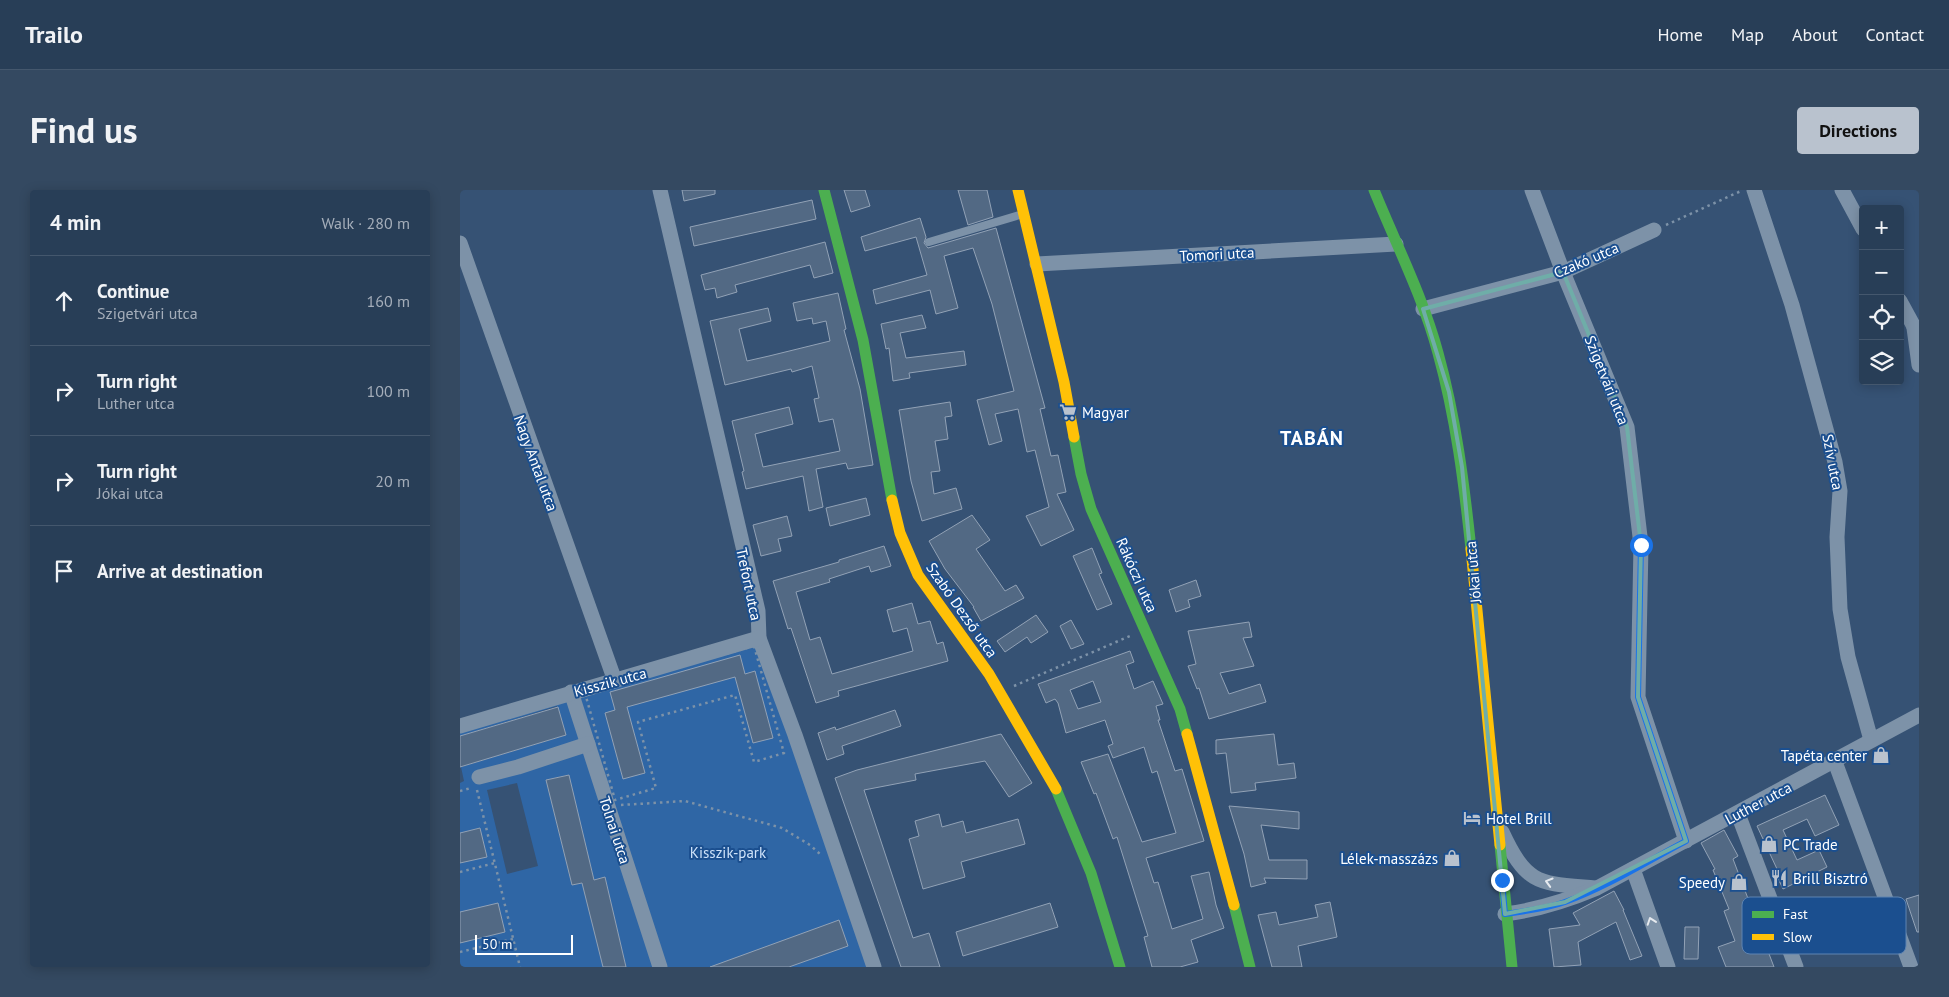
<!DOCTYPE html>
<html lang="en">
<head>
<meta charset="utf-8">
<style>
  body { margin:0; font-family:"PT Sans",sans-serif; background:#344961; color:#f1f3f6 }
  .controls { position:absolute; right:15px; top:15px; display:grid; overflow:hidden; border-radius:5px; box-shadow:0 2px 12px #0003 }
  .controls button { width:45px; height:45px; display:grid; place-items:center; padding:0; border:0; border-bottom:1px solid #44576d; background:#283e57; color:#f1f3f6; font:25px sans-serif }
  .scale { position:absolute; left:15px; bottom:12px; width:98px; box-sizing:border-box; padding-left:5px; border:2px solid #fff; border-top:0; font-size:14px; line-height:18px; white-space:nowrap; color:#fff; -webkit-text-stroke:4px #1b4f8f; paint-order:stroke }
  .stop { position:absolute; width:15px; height:15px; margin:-11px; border:4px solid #1a73e8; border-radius:50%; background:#fff }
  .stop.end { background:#1a73e8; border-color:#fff; box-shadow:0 1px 5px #0008 }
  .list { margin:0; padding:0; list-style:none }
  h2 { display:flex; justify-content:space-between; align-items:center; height:65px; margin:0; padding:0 20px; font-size:21px }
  h2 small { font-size:16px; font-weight:400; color:#a5aeba }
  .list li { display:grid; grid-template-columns:32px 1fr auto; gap:15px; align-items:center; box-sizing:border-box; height:90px; padding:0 20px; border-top:1px solid #44576d }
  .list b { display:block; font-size:19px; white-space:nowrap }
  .list p { margin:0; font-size:16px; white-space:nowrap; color:#a5aeba }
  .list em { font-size:16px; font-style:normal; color:#a5aeba }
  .icon { flex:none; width:28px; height:28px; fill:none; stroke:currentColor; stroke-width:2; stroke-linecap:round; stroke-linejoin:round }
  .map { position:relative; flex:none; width:1459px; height:777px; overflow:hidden; border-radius:5px }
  header { display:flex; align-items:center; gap:30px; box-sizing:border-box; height:70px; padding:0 25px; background:#283e57; border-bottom:1px solid #44576d }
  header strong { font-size:24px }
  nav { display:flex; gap:28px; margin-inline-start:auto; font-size:18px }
  .intro { display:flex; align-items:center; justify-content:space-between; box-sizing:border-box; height:120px; padding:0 30px }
  h1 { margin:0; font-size:35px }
  .button { padding:12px 22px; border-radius:5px; background:#b9c2ce; color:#111; font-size:18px; font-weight:700 }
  main { display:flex; gap:30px; padding:0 30px }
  aside { flex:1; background:#283e57; border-radius:5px; box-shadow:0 2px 12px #0003 }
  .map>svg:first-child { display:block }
  .green { fill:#2f66a5; fill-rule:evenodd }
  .building { fill:#526984; stroke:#92a2b6; fill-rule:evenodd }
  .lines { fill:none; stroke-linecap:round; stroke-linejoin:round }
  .path { stroke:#7d92a8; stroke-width:2.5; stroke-dasharray:2.5 4; stroke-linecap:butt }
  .lane { stroke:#7d92a8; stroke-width:8 }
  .street { stroke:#7d92a8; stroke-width:15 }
  .fast { stroke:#4caf50; stroke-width:11 }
  .slow { stroke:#ffc107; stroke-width:11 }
  .oneway { stroke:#e5e9ee }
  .route { stroke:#1a73e8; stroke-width:6 }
  .marked { fill:none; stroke:#6fada8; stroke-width:4; stroke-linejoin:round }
  .labels { text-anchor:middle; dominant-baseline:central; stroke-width:4; stroke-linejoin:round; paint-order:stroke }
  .street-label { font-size:15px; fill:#fff; stroke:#1b4f8f }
  .poi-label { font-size:15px; fill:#fff; stroke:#1b4f8f; text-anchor:start }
  .park-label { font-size:15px; fill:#cfe3fa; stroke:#1b4f8f }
  .district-label { font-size:20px; font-weight:bold; letter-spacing:1px; fill:#fff; stroke:#1b4f8f }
  .key { fill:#1b4f8f; stroke:#5f84b1; stroke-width:1 }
  .key-label { font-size:14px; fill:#fff }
</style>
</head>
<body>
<header>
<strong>Trailo</strong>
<nav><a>Home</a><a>Map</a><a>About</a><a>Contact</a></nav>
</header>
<div class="intro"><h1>Find us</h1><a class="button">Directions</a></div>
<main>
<aside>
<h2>4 min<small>Walk · 280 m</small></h2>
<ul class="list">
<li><svg class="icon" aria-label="ahead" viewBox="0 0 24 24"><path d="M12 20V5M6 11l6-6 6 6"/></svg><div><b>Continue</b><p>Szigetvári utca</p></div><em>160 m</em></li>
<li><svg class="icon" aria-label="right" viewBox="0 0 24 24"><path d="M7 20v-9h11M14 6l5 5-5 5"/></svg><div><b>Turn right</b><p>Luther utca</p></div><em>100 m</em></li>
<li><svg class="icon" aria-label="right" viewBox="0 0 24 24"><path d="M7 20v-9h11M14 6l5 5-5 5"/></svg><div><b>Turn right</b><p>Jókai utca</p></div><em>20 m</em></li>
<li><svg class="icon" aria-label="arrive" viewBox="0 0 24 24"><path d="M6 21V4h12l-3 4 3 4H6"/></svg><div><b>Arrive at destination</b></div></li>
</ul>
</aside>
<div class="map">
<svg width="1459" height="777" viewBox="0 0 1459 777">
  <rect width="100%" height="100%" fill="#365274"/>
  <g class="green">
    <polygon points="297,451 410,777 203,777 114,503"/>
    <path d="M108 508 194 777H166L145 688 134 690 108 585 86 590 112 695 122 693 143 777H0V753L45 742 0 722V673L26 667 20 638 0 643V593L4 591 1 577 106 545 97 516 0 546V541ZM57 593 78 676 47 684 27 600Z"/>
  </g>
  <g class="building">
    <polygon points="222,0 255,0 255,4 224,11"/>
    <polygon points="384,0 405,0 410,16 391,22"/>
    <polygon points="498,0 527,0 533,27 508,35"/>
    <polygon points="352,10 356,29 234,56 230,37"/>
    <polygon points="460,28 466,47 464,53 468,58 536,38 585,218 580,219 591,266 598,265 606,302 597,304 614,340 581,356 566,326 589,317 575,260 567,262 558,219 535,224 542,251 529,255 517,210 554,201 532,114 513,58 484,66 498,118 476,124 470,100 416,114 413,100 467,85 456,47 405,61 401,47"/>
    <polygon points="365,52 373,83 354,88 350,75 275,95 277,102 257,108 255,98 245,100 241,85"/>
    <polygon points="378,103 386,139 384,140 400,199 413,275 388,279 386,273 356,279 363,317 349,321 343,286 286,299 282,282 284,281 272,231 329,217 333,234 295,244 303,277 380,261 373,229 359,232 354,209 359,208 352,176 332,182 331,179 265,195 250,131 308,118 311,131 279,139 287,171 309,166 370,151 366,131 353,134 352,128 337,131 333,113"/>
    <polygon points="462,125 466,138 440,143 446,168 504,161 506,175 449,183 450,188 433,191 429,158 426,159 421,134"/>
    <polygon points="490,212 492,226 485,227 488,249 475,251 480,281 471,282 474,304 496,298 502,319 462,331 451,291 439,220"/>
    <polygon points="406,308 410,325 370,336 366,318"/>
    <polygon points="512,325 530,350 516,359 545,401 556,395 564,408 521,431 513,417 514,417 485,379 469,351"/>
    <polygon points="327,326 332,346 318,349 321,361 301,366 293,335"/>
    <polygon points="424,356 431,376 411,382 409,376 369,389 370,392 336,402 350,450 360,447 372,484 453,461 447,438 433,442 427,420 452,413 458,434 470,431 477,454 483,452 488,471 378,501 379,506 356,513 331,438 328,439 313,391 379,372 379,370"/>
    <polygon points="632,358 642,383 639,384 652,414 637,420 613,366"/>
    <polygon points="736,390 741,406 728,410 730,417 716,422 709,400"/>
    <polygon points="576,425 588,442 571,453 567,447 545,462 537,451"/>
    <polygon points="611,430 624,454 611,459 600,436"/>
    <polygon points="789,432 792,447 783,448 794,476 760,483 769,504 800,494 806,512 749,529 739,498 737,499 728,476 736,474 728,441"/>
    <path d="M670 461 674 472 666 475 674 499 693 491 703 514 696 516 700 530H698L715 581 722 579 744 651 686 668 694 693 698 692 712 739 743 729 731 686 749 682 756 715 764 738 731 750 738 772 720 777H692L684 747 688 746 657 647 653 649 636 603 634 604 621 572 648 564 682 652 716 643 697 581 692 583 684 557 653 568 648 556 653 554 645 530 606 543 598 513 595 509 586 513 578 494ZM633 491 641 512 618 519 610 500Z"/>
    <polygon points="280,465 285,484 295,481 313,548 293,553 275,487 167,517 185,583 163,589 145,523 155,520 150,502"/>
    <polygon points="98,517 106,545 0,577 0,546"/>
    <polygon points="435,520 441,536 382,556 384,564 367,570 358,543 375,537 376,540"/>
    <polygon points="541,544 572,593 549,607 525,571 455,584 456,590 404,600 453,748 469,743 480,777 441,777 375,588 397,580"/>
    <polygon points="814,544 818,575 834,573 836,588 795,593 796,600 771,603 766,563 756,564 756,550"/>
    <polygon points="109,585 134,690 145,687 166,777 143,777 122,693 112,695 86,590"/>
    <polygon points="1365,605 1379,635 1355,646 1347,629 1323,640 1337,670 1359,660 1367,677 1323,699 1314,680 1317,679 1297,636"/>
    <polygon points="769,616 839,622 839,639 801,635 809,670 847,670 847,689 804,688 806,693 791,697 784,664"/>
    <polygon points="479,624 482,637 503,631 506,643 558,629 565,654 501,672 505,687 463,699 449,649 459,646 455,631"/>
    <polygon points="20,638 27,667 0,673 0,643"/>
    <polygon points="1264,640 1278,666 1273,669 1314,777 1266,777 1258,757 1275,751 1264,721 1269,719 1253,680 1255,679 1241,653"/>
    <polygon points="1154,701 1164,720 1163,720 1182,766 1170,770 1156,732 1118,752 1121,775 1094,777 1089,739 1120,735 1113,723"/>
    <polygon points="1459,705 1459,742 1457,742 1446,709"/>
    <polygon points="870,712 877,747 838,756 842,777 812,777 798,725 816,722 819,735 858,727 855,715"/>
    <polygon points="38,713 45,742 0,753 0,722"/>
    <polygon points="590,713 598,737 503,766 496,742"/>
    <polygon points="379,730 388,756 329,777 250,777"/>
    <polygon points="1225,737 1239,737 1238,769 1224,769"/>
  </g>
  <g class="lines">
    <g class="path">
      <polyline points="1206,35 1281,1"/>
      <polygon points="294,456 324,563 294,572 275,505 178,532 196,598 155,610 125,503"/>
      <polyline points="554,496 670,446"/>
      <polyline points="17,600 60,777"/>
      <polyline points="0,601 11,598"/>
      <polyline points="161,615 225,611 322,638 350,655 361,665"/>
      <polyline points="0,682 35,673"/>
      <polyline points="0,762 53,749"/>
    </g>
    <polyline class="lane" points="469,52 563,24"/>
    <g class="street">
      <polyline points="200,0 298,421 299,448 335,545 414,777"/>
      <polyline points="1072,0 1103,82 1167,237 1181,355 1178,507 1226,651"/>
      <polyline points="1294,0 1332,115 1375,272 1380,301 1377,347 1380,419 1388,467 1411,550"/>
      <polyline points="1382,0 1403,39"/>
      <polyline points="0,53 155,491"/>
      <polyline points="577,74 936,54"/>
      <polyline points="1440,111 1459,146"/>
      <polyline points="963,119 1103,82 1194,40"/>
      <polyline points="1454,138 1459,175"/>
      <polyline points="111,502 200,777"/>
      <polyline points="0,536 299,448"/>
      <polyline points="1375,572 1451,777"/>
      <polyline points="19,587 58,577 128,554"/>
      <polyline points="1278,624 1336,777"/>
      <path d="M1042 642C1067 696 1079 693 1135 698"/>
      <polyline points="1173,679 1208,777"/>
      <path d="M1045 724C1078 720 1106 711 1137 698L1459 525"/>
    </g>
    <g class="fast">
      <polyline points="364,0 403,150 432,310"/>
      <path d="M914 0C936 54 963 107 978 163 996 228 1004 293 1011 359"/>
      <polyline points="614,247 621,284 631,319 720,519 727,544"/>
      <polyline points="596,599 631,683 660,777"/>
      <polyline points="1040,655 1052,777"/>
      <polyline points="774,715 790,777"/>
    </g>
    <g class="slow">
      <polyline points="558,0 604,192 614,247"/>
      <polyline points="432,310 440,343 458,385 529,484 596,599"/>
      <polyline points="1011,359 1040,655"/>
      <polyline points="727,544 774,715"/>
    </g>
  </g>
  <defs><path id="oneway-chevron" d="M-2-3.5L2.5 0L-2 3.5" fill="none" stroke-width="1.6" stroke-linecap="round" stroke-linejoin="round" transform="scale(1.25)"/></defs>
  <g class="oneway">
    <use href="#oneway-chevron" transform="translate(1089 692) rotate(-164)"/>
    <use href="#oneway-chevron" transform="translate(1191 731) rotate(-109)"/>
  </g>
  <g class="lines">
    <path class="route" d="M1042 690 1045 724C1065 721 1086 719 1105 712 1147 697 1186 672 1226 651L1178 507 1181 355"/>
  </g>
  <path class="marked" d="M1103 82 1167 237 1181 355 1178 507 1226 651 1105 712 1045 724 1002 277 989 202 963 119Z"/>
  <defs>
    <g id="supermarket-bare" transform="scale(1.35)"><path d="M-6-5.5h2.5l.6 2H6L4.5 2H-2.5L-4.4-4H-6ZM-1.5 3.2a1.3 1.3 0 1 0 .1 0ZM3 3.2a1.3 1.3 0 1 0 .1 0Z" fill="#b9c2ce" stroke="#1b4f8f" stroke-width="2.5" paint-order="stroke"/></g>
    <g id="shop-bare" transform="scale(1.35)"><path d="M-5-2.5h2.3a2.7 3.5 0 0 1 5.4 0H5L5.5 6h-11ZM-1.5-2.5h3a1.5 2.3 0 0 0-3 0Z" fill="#b9c2ce" stroke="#1b4f8f" stroke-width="2.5" paint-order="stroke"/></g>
    <g id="hotel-bare" transform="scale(1.35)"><path d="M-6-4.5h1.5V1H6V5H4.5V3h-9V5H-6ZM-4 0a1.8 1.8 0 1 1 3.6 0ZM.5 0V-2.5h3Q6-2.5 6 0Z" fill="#b9c2ce" stroke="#1b4f8f" stroke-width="2.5" paint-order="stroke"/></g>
    <g id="restaurant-bare" transform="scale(1.35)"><path d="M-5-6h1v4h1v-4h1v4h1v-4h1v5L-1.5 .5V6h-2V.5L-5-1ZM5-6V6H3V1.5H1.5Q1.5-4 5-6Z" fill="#b9c2ce" stroke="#1b4f8f" stroke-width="2.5" paint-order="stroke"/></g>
  </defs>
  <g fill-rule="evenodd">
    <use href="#supermarket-bare" x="608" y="222"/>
    <use href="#shop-bare" x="1421" y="565"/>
    <use href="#hotel-bare" x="1012" y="628"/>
    <use href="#shop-bare" x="1309" y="654"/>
    <use href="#shop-bare" x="992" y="668"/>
    <use href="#restaurant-bare" x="1319" y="688"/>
    <use href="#shop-bare" x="1279" y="692"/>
  </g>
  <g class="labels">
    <g class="street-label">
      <text transform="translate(757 64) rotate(-3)">Tomori utca</text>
      <text transform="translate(1126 70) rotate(-23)">Czakó utca</text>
      <text transform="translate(1147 190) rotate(68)">Szigetvári utca</text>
      <text transform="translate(1373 272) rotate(79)">Szív utca</text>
      <text transform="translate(76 273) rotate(70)">Nagy Antal utca</text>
      <text transform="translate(1013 382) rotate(-95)">Jókai utca</text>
      <text transform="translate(677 385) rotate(66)">Rákóczi utca</text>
      <text transform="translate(289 394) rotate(78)">Trefort utca</text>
      <text transform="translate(502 420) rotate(55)">Szabó Dezső utca</text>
      <text transform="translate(150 492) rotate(-15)">Kisszik utca</text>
      <text transform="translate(1298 613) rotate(-28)">Luther utca</text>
      <text transform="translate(155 640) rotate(72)">Tolnai utca</text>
    </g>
    <g class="poi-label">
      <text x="622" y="222">Magyar</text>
      <text x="1407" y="565" text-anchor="end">Tapéta center</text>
      <text x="1026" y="628">Hotel Brill</text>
      <text x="1323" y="654">PC Trade</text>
      <text x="978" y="668" text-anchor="end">Lélek-masszázs</text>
      <text x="1333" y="688">Brill Bisztró</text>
      <text x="1265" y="692" text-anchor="end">Speedy</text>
    </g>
    <g class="park-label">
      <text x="268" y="662">Kisszik-park</text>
    </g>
    <g class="district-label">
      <text x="852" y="248">TABÁN</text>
    </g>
  </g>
  <rect x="1282" y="707" width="164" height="57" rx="8" class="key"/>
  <rect x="1292" y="721" width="22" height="7" fill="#4caf50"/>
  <rect x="1292" y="744" width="22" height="6" fill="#ffc107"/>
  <g class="key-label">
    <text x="1323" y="729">Fast</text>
    <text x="1323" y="752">Slow</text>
  </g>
</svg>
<div class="controls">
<button>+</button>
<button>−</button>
<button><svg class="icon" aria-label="locate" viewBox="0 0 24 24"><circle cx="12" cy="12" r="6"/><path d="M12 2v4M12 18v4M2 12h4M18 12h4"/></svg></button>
<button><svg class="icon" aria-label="layers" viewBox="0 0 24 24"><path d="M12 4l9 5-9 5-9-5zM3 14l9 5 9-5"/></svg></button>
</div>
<div class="scale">50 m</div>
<div class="stop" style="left:1181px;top:355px"></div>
<div class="stop end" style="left:1042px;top:690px"></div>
</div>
</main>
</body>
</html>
